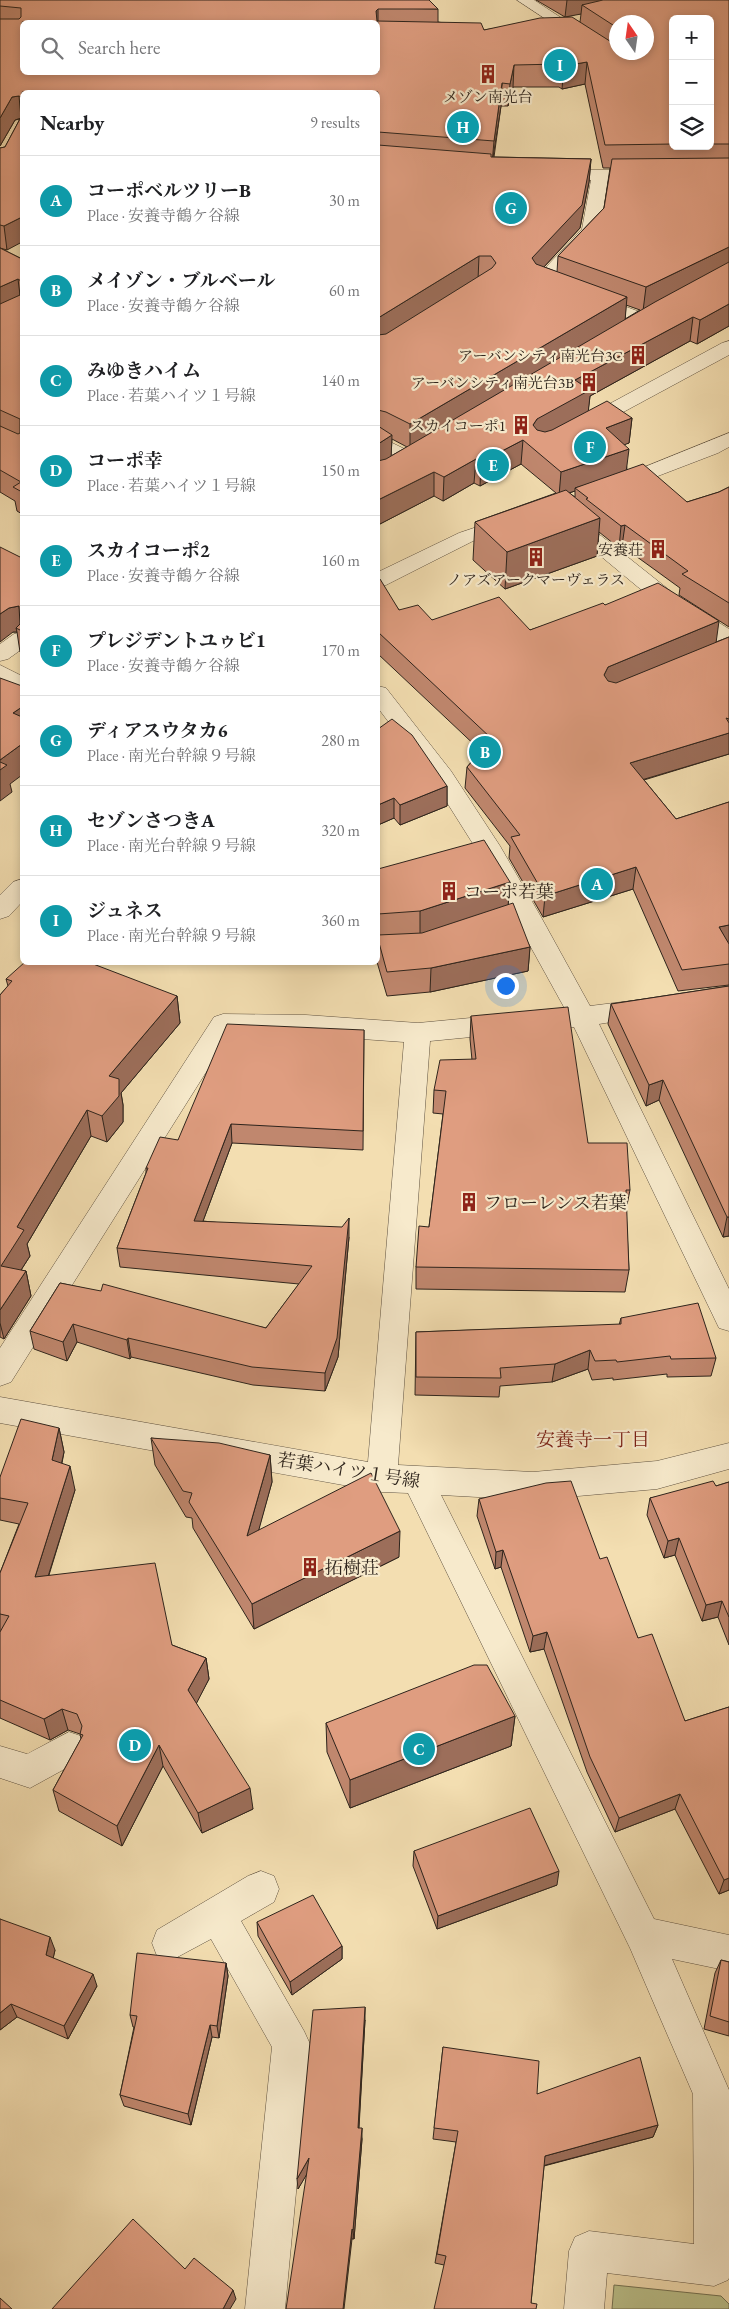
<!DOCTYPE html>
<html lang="en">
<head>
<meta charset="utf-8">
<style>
  body { margin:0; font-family:"EB Garamond","Noto Serif JP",serif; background:#f2f2f2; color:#202124 }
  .controls { position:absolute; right:15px; top:15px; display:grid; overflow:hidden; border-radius:8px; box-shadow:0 2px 8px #0003 }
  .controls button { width:45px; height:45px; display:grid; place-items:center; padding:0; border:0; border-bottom:1px solid #e0e0e0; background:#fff; color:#202124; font:25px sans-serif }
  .compass { position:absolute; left:609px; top:15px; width:45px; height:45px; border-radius:50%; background:#fff; box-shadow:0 2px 8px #0003; rotate:347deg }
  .you { position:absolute; left:505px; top:985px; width:18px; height:18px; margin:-12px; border:4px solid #fff; border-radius:50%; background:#1a73e8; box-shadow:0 0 0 8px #1a73e833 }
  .badge { display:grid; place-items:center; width:32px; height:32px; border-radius:50%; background:#ea580c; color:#fff; font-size:16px; font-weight:700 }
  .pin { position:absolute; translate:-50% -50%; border:2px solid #fff; box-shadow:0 1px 5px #0006 }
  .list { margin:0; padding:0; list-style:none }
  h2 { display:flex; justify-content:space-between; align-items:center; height:65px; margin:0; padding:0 20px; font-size:21px }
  h2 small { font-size:16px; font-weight:400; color:#757577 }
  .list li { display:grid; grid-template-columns:32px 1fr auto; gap:15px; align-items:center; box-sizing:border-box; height:90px; padding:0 20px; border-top:1px solid #e0e0e0 }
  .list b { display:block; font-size:19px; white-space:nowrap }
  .list p { margin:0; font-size:16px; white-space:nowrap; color:#757577 }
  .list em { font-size:16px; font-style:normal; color:#757577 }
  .icon { flex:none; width:28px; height:28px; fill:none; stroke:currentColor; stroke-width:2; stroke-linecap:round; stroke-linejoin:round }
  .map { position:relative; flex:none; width:729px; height:2309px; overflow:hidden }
  .search { position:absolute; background:#fff; box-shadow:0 2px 8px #0003; left:20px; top:20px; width:360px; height:55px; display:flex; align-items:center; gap:12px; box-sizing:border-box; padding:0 18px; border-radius:8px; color:#757577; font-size:19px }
  .panel { position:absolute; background:#fff; box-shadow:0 2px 8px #0003; left:20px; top:90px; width:360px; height:875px; border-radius:8px }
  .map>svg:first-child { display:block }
  .green { fill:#bbc18b; stroke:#747254 }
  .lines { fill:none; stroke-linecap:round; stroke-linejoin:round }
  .minor-casing { stroke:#5f5241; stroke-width:1 }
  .minor { fill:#f7eacc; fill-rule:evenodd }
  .wall { fill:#c0876e; stroke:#2e241c; fill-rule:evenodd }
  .shaded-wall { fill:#9c6e5a; stroke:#2e241c }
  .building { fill:#df9d80; stroke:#2e241c; fill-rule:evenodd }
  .labels { text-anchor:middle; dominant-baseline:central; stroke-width:4.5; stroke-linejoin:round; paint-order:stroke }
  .far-poi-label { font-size:15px; fill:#2e241c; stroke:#f7eacc; text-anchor:end }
  .poi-label { font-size:18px; fill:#2e241c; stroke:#f7eacc; text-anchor:start }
  .street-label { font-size:18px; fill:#2e241c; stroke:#f7eacc }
  .neighbourhood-label { font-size:19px; fill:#7a1f14; stroke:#f7eacc }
</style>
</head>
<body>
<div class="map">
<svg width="729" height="2309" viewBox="0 0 729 2309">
  <rect width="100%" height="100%" fill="#f3deb1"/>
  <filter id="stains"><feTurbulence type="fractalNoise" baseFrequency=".004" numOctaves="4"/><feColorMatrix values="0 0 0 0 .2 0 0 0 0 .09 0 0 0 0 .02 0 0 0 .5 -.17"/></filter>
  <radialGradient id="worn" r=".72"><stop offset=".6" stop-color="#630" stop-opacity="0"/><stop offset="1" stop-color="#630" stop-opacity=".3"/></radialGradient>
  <polygon class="green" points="614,2285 721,2296 729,2304 729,2309 612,2309"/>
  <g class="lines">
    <g class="minor-casing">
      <g id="minor">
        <polygon points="517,0 534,0 592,38 589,41 579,41"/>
        <polygon points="553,170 648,170 654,171 656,175 654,179 648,180 608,180 600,230 553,280 651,316 653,320 651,324 644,326 637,324 535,286 532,282 582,229 591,180 547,179 545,175 547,171"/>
        <polygon points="729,341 729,355 590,430 583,432 576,430 573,426 576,422 722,343"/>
        <polygon points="729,433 729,447 718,453 624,489 617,491 610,489 607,485 610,481"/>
        <polygon points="378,436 417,455 420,459 417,463 410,465 403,463 378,450"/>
        <polygon points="569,514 576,516 678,597 729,629 729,646 721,644 662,607 562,524 559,520 562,516"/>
        <polygon points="510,516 517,518 520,522 517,526 473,541 386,585 378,586 378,572 459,533"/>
        <polygon points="22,632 22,649 8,659 0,661 0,644 14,634"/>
        <polygon points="0,665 22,676 22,692 14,690 0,682"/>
        <polygon points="378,686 386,688 451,771 500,846 541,917 590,1006 646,999 655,1001 659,1008 655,1015 599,1024 729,1289 729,1331 719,1328 574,1027 430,1041 398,1465 533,1472 657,1461 729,1443 729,1469 657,1489 533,1500 441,1495 654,1919 729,1935 729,1971 672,1959 729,2090 729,2278 728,2280 714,2286 607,2273 604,2309 564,2309 569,2251 575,2237 589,2231 694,2244 693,2094 630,1948 408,1493 382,1492 0,1423 0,1397 368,1462 404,1042 306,1035 230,1034 11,1382 0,1386 0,1348 214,1017 223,1014 306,1015 418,1023 565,1009 480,855 434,782 378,708"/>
        <polygon points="22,879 22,902 9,916 0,919 0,895 13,882"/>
        <polygon points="69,1732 81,1736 86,1748 81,1760 30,1788 0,1778 0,1746 27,1754"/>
        <polygon points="261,1871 274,1876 279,1889 274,1902 241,1921 304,2031 310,2044 285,2309 245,2309 272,2047 211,1939 170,1961 157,1956 152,1943 157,1930 248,1876"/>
      </g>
    </g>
    <use href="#minor" class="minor"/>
  </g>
  <g class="wall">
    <path d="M0 0 438 9V22L484 30 565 17 536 0H729V326L697 344 690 341 590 396 588 411 632 418 629 443 624 444 627 470 687 502 719 492 729 487V627L679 595 680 588 622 546 619 548 599 532 597 556 505 589 473 560 475 522 556 493 521 464 480 486 474 483 443 501 434 496 378 525V92H22L7 250 0 248V148L5 147 20 119 15 120 0 146ZM577 14H581L580 22 566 17ZM673 19H710V146H673ZM22 22H378V72H22ZM616 22H646V52H616ZM585 84 603 168H610L604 208 558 256 557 272 544 267 580 228 589 182 591 159 494 157 501 106H508L513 87H559L562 89ZM626 305 640 310 625 319ZM392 439 407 447 391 456ZM575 491V497L569 493Z"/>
    <polygon points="0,248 22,259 22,514 17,511 15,501 0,492"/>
    <polygon points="22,558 22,654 20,652 17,632 13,632"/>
    <polygon points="378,580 399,610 432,620 530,630 605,605 716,642 729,637 729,754 644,780 676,819 729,802 729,985 678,991 633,889 543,917 509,858 510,846 465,788 467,767 481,751 378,654"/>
    <polygon points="378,729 447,786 447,806 400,825 394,818 378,825"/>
    <polygon points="378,869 510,882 508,905 530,947 528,971 430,992 387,996 377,962"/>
    <polygon points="6,979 177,996 180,1023 121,1093 123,1105 123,1122 107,1142 91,1136 27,1244 30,1256 21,1270 26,1271 31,1296 4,1339 0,1337 0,995 8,986"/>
    <polygon points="729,986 729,1236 723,1237 659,1100 646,1106 608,1024 611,1004"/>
    <polygon points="471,1016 588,1143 630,1190 626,1210 629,1270 625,1292 416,1289 416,1267 429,1227 443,1114 433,1113 434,1090 472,1060 470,1039"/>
    <polygon points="364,1030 363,1150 232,1143 203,1221 349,1237 338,1357 325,1391 253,1385 131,1357 130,1359 77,1342 67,1361 34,1349 30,1331 60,1283 266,1328 299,1284 120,1267 117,1248 146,1173 146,1168 178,1140"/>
    <polygon points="621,1318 716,1358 711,1376 667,1377 667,1374 613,1380 613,1378 592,1380 588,1369 552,1382 500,1386 499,1397 415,1395 416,1332 619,1325"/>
    <polygon points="59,1428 64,1452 62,1463 75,1490 49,1575 172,1645 206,1658 209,1679 196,1703 253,1809 202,1833 163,1766 122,1846 59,1811 53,1790 81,1739 80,1734 68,1730 50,1740 0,1718 0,1573 19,1524 0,1520 0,1477"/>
    <polygon points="151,1438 270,1455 272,1482 258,1531 399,1557 254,1629 193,1528 192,1518 186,1517 155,1465"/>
    <polygon points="729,1482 729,1645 718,1617 702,1621 675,1555 664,1558 647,1515 650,1498 716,1486"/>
    <polygon points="479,1499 600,1559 638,1638 685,1721 729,1707 729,1890 719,1894 675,1809 615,1832 587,1772 544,1649 530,1652 501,1567 495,1569 477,1516"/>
    <polygon points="515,1716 511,1746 350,1808 327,1752 326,1723"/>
    <polygon points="414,1851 557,1885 437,1929 413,1866"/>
    <polygon points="0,1919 55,1950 53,1958 97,1986 68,2039 17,2017 0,2030"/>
    <polygon points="257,1922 342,1946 342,1959 292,1995 258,1936"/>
    <polygon points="721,1960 729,1962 729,2036 704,2029 715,1973"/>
    <polygon points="226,1963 228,1976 219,2038 212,2037 191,2125 124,2106 120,2095 134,2027 133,2027 130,2015"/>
    <polygon points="365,2020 359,2128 362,2139 354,2239 352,2239 306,2175 298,2189"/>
    <polygon points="443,2047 537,2094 658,2125 653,2137 544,2166 531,2303 444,2265 435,2263 456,2142 433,2139"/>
  </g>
  <g class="shaded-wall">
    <polygon points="567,0 644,0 582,5 581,14 565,17"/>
    <polygon points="378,9 378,31 376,22 376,11"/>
    <polygon points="587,62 585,84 562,89 564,66"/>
    <polygon points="514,65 513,87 508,106 510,84"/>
    <polygon points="502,83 501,106 492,164 494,141"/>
    <polygon points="19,96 21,118 15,120 0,146 0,118 12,97"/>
    <polygon points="591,159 589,182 580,228 530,282 532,258"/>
    <polygon points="22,217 22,242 7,250 4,226"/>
    <polygon points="729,247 729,264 643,311 646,287"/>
    <polygon points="479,256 478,280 378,342 378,318"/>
    <polygon points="18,279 21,303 0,312 0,287"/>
    <polygon points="627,297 625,321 410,449 410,424"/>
    <polygon points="729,304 729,326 697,344 700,320"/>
    <polygon points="693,317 690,341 590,396 588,414 535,443 533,425 537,419 575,380"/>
    <polygon points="632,418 629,443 603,453 606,428"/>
    <polygon points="392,435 391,459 378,468 378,444"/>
    <polygon points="523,440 521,464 480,486 481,462"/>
    <polygon points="629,449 626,473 575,488 575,491 559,496 561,472"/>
    <polygon points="476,459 474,483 443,501 444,477"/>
    <polygon points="434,472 434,496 378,525 378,500"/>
    <polygon points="600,518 597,556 505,589 507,552"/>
    <polygon points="625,525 622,546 619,548 621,526"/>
    <polygon points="19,606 22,626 16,628 17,632 13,632 0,642 0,614 9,608"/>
    <polygon points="719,621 716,643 605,688 604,675 608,667"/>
    <polygon points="22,707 22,737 13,713"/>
    <polygon points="729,733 729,754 628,784 630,763"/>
    <polygon points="22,744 22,775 10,784 12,792 0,801 0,760"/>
    <polygon points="447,786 447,806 400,825 400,805"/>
    <polygon points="394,798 394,818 378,825 378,805"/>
    <polygon points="636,867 633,889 543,917 545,896"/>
    <polygon points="510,882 508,907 420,936 420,911"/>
    <polygon points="729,925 729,946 719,927"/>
    <polygon points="530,947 528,971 430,992 431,968"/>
    <polygon points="177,996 180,1023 121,1093 123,1105 123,1122 107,1142 102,1116 109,1076"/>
    <polygon points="663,1080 659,1100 646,1106 649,1085"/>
    <polygon points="87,1110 91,1136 27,1244 30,1256 7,1292 1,1266 17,1227"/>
    <polygon points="231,1124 232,1143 196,1240 194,1221"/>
    <polygon points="727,1217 729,1217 729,1236 723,1237"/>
    <polygon points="349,1218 349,1237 338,1357 325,1391 325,1373"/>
    <polygon points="26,1271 31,1296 4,1339 0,1323 0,1310"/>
    <polygon points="73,1324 77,1342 67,1361 63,1342"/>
    <polygon points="128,1338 131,1357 130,1359 127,1340"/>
    <polygon points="590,1350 588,1369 552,1382 555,1364"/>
    <polygon points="59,1428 64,1452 57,1484 52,1460"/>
    <polygon points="270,1455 272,1482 250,1562 247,1536"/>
    <polygon points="70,1466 75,1490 41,1599 35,1577"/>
    <polygon points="400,1531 399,1557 254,1629 252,1604"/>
    <polygon points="679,1538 675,1555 664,1558 668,1541"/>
    <polygon points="503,1550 501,1567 495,1569 496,1552"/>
    <polygon points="722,1601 718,1617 702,1621 706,1605"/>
    <polygon points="547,1632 544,1649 530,1652 533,1636"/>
    <polygon points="206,1658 209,1679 192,1712 188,1690"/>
    <polygon points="62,1709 68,1730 50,1740 44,1719"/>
    <polygon points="515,1716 511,1746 350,1808 350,1780"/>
    <polygon points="159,1745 163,1766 122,1846 117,1826"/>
    <polygon points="250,1788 253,1809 202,1833 198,1813"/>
    <polygon points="680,1794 675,1809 615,1832 619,1818"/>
    <polygon points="559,1871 557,1885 437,1929 438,1916"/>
    <polygon points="729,1878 729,1890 719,1894 724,1880"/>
    <polygon points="50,1937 55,1950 51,1968 46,1955"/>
    <polygon points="342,1946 342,1959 292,1995 290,1982"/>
    <polygon points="226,1963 228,1976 219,2038 217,2026"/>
    <polygon points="93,1974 97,1986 68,2039 64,2026"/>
    <polygon points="11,2004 17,2017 0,2030 0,2013"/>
    <polygon points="365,2007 365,2020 358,2139 358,2128"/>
    <polygon points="210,2025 212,2037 191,2125 188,2114"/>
    <polygon points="658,2125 653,2137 542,2166 545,2156"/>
    <polygon points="362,2128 362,2139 354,2239 353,2230"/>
    <polygon points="309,2158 310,2169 298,2189 297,2179"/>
    <polygon points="352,2229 352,2239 344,2309 343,2309"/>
    <polygon points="233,2290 236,2299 230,2309 223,2309"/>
  </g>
  <g class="building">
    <path d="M0 0H429L438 9H378L376 11 377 21 481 23 484 30 540 18 572 17 616 45V52H646V22H616V27L582 5 603 0H729V144H710V19H673V144L605 145 587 62 564 66 561 64 514 65 510 84 502 83 494 141 378 132V92H22V217L4 226 0 225V148L5 147 21 117V97L19 96 12 97 0 118V19H19L21 17V8L0 6ZM22 22H378V72H22Z"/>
    <polygon points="378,139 378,145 491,154 491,157 591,159 582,205 532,258 536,264 627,297 410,424 386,412 378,410 378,335 386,334 492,268 496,263 491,256 479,256 378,318"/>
    <polygon points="729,158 729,247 646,287 558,256 604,208 612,159"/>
    <polygon points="0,248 22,259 22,492 13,487 21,482 0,470 0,426 18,434 20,433 20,419 0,410 0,304 20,295 21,281 18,279 0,287"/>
    <polygon points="729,262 729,304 700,320 693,317 575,380 590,390 537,419 533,425 537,430 545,432 552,430 607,401 632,418 606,428 629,449 561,472 523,440 481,462 476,459 444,477 434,472 378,500 378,461 386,459 655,302"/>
    <polygon points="378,426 392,435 378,444"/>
    <polygon points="643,464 687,502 719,492 729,487 729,603 682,574 688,571 625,525 621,526 586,499 588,498 575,488"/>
    <polygon points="566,490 600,518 507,552 475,522"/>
    <polygon points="0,547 22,558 22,631 16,628 20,624 19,606 9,608 0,614"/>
    <polygon points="380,579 399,610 418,605 432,620 499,597 530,630 603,603 605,605 658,583 719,621 608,667 604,675 608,681 616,683 729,637 729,719 726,718 729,723 729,733 630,763 676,819 729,802 729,925 719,927 729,944 729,964 682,970 636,867 545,896 511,837 520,835 467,767 492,739 378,632 378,580"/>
    <polygon points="0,678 22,686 22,707 13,713 22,717 22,744 0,760"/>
    <polygon points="392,719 412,735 447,786 400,805 394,798 378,805 378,729"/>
    <polygon points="0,762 7,765 0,770"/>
    <polygon points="484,840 510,882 420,911 378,914 378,869"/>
    <polygon points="513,903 530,947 431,968 387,972 378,939 378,935 422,933"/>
    <polygon points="25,962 88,962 177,996 109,1076 119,1079 119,1096 102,1116 87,1110 17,1227 24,1230 1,1266 26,1271 0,1310 0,995 12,981 6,979"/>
    <polygon points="729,986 729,1217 727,1217 663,1080 649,1085 611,1004"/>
    <polygon points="568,1007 588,1143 627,1143 630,1190 626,1190 629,1270 416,1267 419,1226 429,1227 446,1091 434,1090 440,1060 476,1059 471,1016"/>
    <polygon points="227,1024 364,1030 363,1131 231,1124 194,1221 342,1227 349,1218 337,1338 325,1373 252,1367 128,1338 127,1340 73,1324 63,1342 30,1331 60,1283 101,1291 103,1284 266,1328 312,1266 117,1248 148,1168 146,1168 160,1137 178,1140"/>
    <polygon points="698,1303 716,1358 671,1359 670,1356 617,1362 616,1360 595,1361 590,1350 555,1364 500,1368 501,1378 416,1377 416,1332 621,1324 621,1318"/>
    <polygon points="21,1419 59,1428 52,1460 70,1466 35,1577 155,1563 172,1645 206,1658 188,1690 250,1788 198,1813 159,1745 117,1826 53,1790 83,1735 80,1734 82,1726 77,1714 62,1709 44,1719 0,1700 0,1632 9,1616 0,1614 0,1573 28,1503 0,1498 0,1477"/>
    <polygon points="151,1438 219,1443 270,1455 247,1536 371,1473 400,1531 252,1604 189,1502 192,1493 183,1491"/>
    <polygon points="571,1481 600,1559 607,1557 638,1638 652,1634 685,1721 729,1707 729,1878 724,1880 680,1794 619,1818 590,1757 547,1632 533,1636 503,1550 496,1552 479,1499 546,1483"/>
    <polygon points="713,1481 716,1486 729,1482 729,1617 722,1601 706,1605 679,1538 668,1541 650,1498"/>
    <polygon points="474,1665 487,1665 515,1716 350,1780 326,1723"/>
    <polygon points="530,1808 559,1871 438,1916 414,1851"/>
    <polygon points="313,1895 342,1946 290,1982 257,1922"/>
    <polygon points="0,1919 50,1937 46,1955 93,1974 64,2026 11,2004 0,2013"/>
    <polygon points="137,1953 226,1963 217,2026 210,2025 188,2114 120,2095 137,2016 130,2015"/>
    <polygon points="721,1960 729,1962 729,2022 710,2016"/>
    <polygon points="365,2007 358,2128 362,2128 353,2230 352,2229 343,2309 286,2309 309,2158 297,2179 313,2010"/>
    <polygon points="443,2047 539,2061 537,2094 640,2057 658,2125 545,2156 531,2303 537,2304 536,2309 434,2309 446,2256 437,2254 458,2131 434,2128"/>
    <polygon points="133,2219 185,2269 194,2258 233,2290 223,2309 52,2309"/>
    <polygon points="0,2298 12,2309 0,2309"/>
  </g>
  <defs>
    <g id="building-bare" transform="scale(1.5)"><path d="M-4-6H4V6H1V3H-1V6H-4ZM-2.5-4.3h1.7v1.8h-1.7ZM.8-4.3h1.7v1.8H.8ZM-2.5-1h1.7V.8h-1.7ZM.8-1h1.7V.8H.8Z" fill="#8f2418" stroke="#f7eacc" stroke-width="2.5" paint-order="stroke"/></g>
  </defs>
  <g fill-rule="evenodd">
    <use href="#building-bare" x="488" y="74"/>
    <use href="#building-bare" x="638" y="355"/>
    <use href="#building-bare" x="589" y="382"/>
    <use href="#building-bare" x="521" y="425"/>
    <use href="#building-bare" x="658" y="549"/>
    <use href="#building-bare" x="536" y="557"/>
    <use href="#building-bare" x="449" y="891"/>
    <use href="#building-bare" x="469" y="1202"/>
    <use href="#building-bare" x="310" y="1567"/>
  </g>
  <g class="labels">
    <g class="far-poi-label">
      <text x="488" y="96" text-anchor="middle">メゾン南光台</text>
      <text x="623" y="355">アーバンシティ南光台3C</text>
      <text x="574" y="382">アーバンシティ南光台3B</text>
      <text x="506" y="425">スカイコーポ1</text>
      <text x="643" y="549">安養荘</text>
      <text x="536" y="579" text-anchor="middle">ノアズアークマーヴェラス</text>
    </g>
    <g class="poi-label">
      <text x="464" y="891">コーポ若葉</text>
      <text x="484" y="1202">フローレンス若葉</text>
      <text x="325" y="1567">拓樹荘</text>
    </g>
    <g class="street-label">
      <text transform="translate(349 1470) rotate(9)">若葉ハイツ１号線</text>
    </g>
    <g class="neighbourhood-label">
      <text x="593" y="1439">安養寺一丁目</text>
    </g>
  </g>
  <rect width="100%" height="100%" filter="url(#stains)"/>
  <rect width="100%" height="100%" fill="url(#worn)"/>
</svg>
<div class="controls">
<button>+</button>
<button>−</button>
<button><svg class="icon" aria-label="layers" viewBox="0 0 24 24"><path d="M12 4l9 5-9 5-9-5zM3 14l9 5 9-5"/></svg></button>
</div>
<svg class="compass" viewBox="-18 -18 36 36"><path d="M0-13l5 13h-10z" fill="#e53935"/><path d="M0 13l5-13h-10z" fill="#757577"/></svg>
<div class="you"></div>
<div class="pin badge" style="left:597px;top:884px;background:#0f9aa8">A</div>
<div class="pin badge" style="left:485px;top:752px;background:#0f9aa8">B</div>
<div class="pin badge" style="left:419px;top:1749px;background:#0f9aa8">C</div>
<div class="pin badge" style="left:135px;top:1745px;background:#0f9aa8">D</div>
<div class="pin badge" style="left:493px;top:465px;background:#0f9aa8">E</div>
<div class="pin badge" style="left:590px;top:447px;background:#0f9aa8">F</div>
<div class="pin badge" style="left:511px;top:208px;background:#0f9aa8">G</div>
<div class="pin badge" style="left:463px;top:127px;background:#0f9aa8">H</div>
<div class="pin badge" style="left:560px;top:65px;background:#0f9aa8">I</div>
<div class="search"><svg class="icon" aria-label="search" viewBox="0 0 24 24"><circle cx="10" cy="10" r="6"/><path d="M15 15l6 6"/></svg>Search here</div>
<section class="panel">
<h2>Nearby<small>9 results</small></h2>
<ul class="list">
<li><span class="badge" style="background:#0f9aa8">A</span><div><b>コーポベルツリーB</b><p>Place · 安養寺鶴ケ谷線</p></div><em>30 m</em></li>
<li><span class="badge" style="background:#0f9aa8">B</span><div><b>メイゾン・ブルベール</b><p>Place · 安養寺鶴ケ谷線</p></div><em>60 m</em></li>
<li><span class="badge" style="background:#0f9aa8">C</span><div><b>みゆきハイム</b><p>Place · 若葉ハイツ１号線</p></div><em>140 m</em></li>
<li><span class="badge" style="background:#0f9aa8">D</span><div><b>コーポ幸</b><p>Place · 若葉ハイツ１号線</p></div><em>150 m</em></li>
<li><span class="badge" style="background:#0f9aa8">E</span><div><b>スカイコーポ2</b><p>Place · 安養寺鶴ケ谷線</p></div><em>160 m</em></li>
<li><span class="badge" style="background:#0f9aa8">F</span><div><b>プレジデントユゥビ1</b><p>Place · 安養寺鶴ケ谷線</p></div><em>170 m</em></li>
<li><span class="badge" style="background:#0f9aa8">G</span><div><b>ディアスウタカ6</b><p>Place · 南光台幹線９号線</p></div><em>280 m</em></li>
<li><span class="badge" style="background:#0f9aa8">H</span><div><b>セゾンさつきA</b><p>Place · 南光台幹線９号線</p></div><em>320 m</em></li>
<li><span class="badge" style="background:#0f9aa8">I</span><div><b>ジュネス</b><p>Place · 南光台幹線９号線</p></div><em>360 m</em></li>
</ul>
</section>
</div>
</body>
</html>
